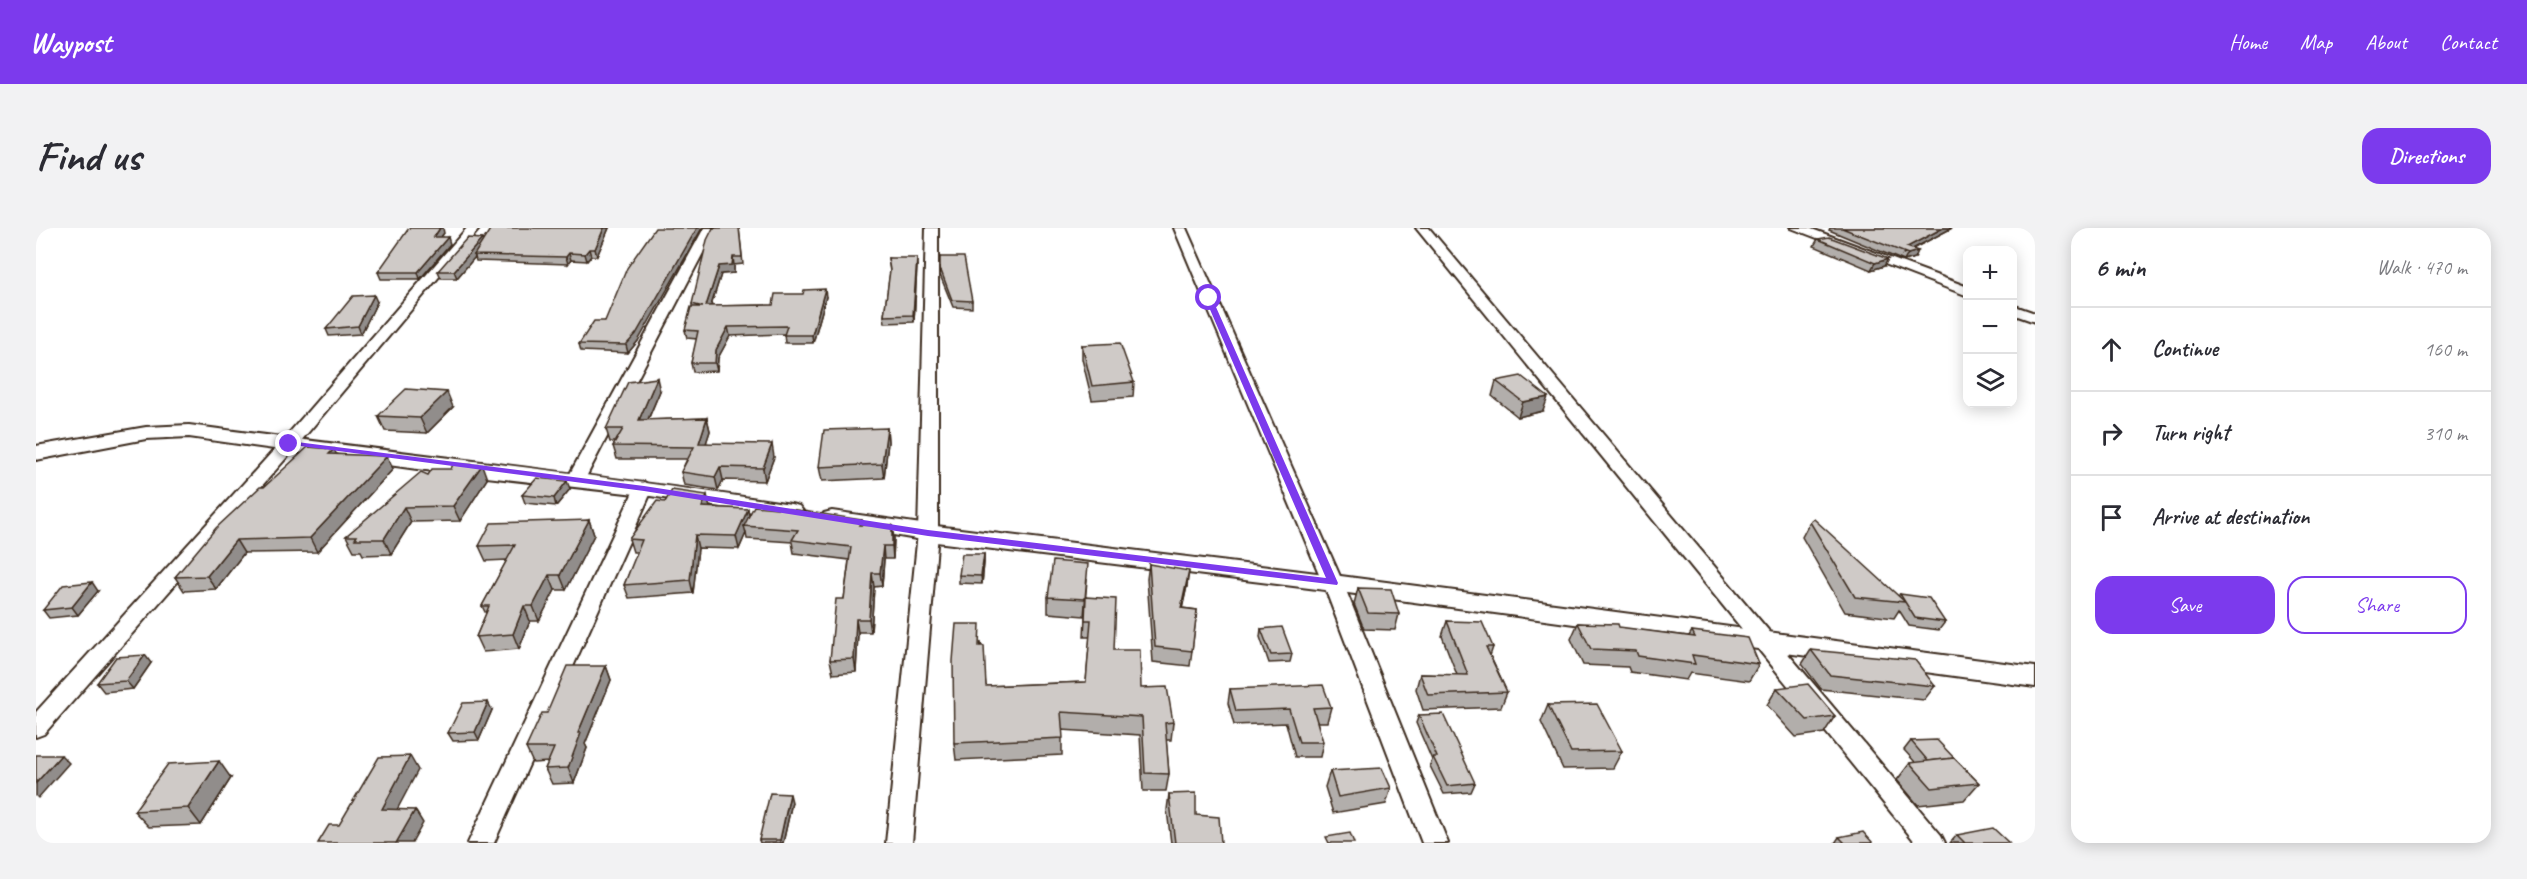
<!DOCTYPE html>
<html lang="en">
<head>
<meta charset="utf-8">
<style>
  body { margin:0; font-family:Caveat,sans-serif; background:#f2f2f3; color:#2b2b33 }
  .controls { position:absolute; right:18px; top:18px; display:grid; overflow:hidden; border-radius:12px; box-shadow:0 3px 15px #0003 }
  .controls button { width:54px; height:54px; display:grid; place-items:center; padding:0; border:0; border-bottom:2px solid #e1e1e2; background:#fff; color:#2b2b33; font:30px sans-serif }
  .stop { position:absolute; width:18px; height:18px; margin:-14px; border:4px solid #7c3aed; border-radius:50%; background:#fff }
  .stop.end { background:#7c3aed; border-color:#fff; box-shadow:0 2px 6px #0008 }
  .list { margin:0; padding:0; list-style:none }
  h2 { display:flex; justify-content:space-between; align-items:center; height:78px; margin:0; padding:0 24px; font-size:26px }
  h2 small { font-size:20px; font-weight:400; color:#7c7c81 }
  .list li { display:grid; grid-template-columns:39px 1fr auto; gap:18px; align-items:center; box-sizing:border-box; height:84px; padding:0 24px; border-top:2px solid #e1e1e2 }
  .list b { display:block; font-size:22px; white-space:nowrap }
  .list em { font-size:20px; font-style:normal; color:#7c7c81 }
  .actions { display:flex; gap:12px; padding:18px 24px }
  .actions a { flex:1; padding:14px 0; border:2px solid #7c3aed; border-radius:18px; text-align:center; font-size:21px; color:#7c3aed }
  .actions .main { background:#7c3aed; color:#fff }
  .icon { flex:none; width:33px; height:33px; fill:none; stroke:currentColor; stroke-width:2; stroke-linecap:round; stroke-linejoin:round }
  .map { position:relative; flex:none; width:1999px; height:615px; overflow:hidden; border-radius:18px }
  header { display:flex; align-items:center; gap:36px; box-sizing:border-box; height:84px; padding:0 30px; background:#7c3aed; color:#fff }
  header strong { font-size:28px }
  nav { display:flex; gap:33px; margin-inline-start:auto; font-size:21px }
  .intro { display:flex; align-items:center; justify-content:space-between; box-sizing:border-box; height:144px; padding:0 36px }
  h1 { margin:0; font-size:42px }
  .button { padding:15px 27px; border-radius:18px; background:#7c3aed; color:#fff; font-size:21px; font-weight:700 }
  main { display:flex; gap:36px; padding:0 36px }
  aside { flex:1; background:#fff; border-radius:18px; box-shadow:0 3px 15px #0003 }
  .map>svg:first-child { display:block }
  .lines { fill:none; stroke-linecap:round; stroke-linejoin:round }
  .minor-casing { stroke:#3b2a1e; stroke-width:4 }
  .tertiary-casing { stroke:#3b2a1e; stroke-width:4 }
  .minor { fill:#fff; fill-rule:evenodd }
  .tertiary { fill:#fff; fill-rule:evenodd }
  .wall { fill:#b2aeab; stroke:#3b2a1e; stroke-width:1.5 }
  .shaded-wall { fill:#918d8b; stroke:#3b2a1e; stroke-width:1.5 }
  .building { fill:#cfcac7; stroke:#3b2a1e; stroke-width:1.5 }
  .route { fill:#7c3aed }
</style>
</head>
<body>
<header>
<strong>Waypost</strong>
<nav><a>Home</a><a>Map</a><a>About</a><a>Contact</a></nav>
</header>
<div class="intro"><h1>Find us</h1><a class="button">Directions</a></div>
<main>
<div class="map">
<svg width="1999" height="615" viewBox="0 0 1999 615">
  <rect width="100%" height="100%" fill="#fff"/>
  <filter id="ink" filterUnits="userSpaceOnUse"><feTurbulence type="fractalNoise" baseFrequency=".0167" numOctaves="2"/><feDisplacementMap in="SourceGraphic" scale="12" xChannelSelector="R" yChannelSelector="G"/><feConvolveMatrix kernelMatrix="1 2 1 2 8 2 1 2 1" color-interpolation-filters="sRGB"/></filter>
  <g filter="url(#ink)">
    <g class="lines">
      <g class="minor-casing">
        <g id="minor">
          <polygon points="431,0 444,0 259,220 8,506 0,509 0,484 247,212"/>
          <polygon points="668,0 680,0 548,253 545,257 533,257 530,253"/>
          <polygon points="890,0 902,0 902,305 876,615 850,615 882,305"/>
          <polygon points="1138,0 1150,0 1307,355 1412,615 1386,615 1287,355"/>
          <polygon points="1380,0 1393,0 1905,607 1909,615 1880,615"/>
          <polygon points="1755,0 1773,0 1932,59 1932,68"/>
          <polygon points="1976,77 1999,85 1999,94 1976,86"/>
          <polygon points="608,254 617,260 458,615 432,615 599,260"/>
        </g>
      </g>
      <g class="tertiary-casing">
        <g id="tertiary">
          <path d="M153 197C354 224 555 245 755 276L763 278 767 283 763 288 755 290 608 267 381 241 153 209 110 211 0 232V218L110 199Z"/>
          <polygon points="796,283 892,297 1297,347 1999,439 1999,459 1297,363 892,313 788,295 784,290 788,285"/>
        </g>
      </g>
      <use href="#minor" class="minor"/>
      <use href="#tertiary" class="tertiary"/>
    </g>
    <g class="wall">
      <polygon points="573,0 561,28 555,28 551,33 535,32 532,36 440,33 439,29 421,50 405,50 402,43 447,13"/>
      <polygon points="703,0 707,36 698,37 698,45 685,46 675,78 737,77 790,69 777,115 749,115 748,106 694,108 682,130 681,143 657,144 655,135 661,111 651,110 649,102 656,79 656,76"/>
      <polygon points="1794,0 1916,0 1876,21 1879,30 1868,33 1793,2"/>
      <polygon points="408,5 405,9 414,16 384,51 345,51 342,44"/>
      <polygon points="1782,11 1852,31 1848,38 1835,42 1778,18"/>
      <polygon points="904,29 936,73 936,80 917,79 904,47"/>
      <polygon points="852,30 881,37 878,94 849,95 848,88 854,44"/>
      <polygon points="341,74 325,106 293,108 290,101"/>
      <polygon points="569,93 602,113 592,125 545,123 543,116"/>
      <polygon points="1046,117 1098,154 1097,169 1056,172 1046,131"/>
      <polygon points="1460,153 1507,183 1482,189 1456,168"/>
      <polygon points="624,163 612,192 671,190 674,203 670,215 738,229 729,253 687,252 682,262 648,257 645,244 651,231 581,231 577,218 580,214 574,214 570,201"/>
      <polygon points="417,179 391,205 349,203 342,188"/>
      <polygon points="851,200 852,214 848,250 786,253 783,239"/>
      <polygon points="301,226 357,241 281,324 208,325 180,361 148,363 139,349 228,259"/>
      <polygon points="392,247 451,251 424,293 375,294 355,326 327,327 325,323 318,323 310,308"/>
      <polygon points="534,261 520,278 489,275 486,267"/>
      <polygon points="629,274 674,280 712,281 713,288 826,292 827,297 858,310 857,331 848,331 846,358 838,359 835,404 822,404 820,444 797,446 794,432 808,371 813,332 758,325 756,314 711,311 710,305 703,321 662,320 657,365 593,370 588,357 602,324 597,324 593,311"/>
      <polygon points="553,292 558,307 530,362 519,362 503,393 494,393 483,421 447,424 440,409 450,386 446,378 471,332 450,333 443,318"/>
      <polygon points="1774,294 1862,368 1864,366 1909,394 1903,402 1873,398 1863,382 1858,390 1809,384 1766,309"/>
      <polygon points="948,326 948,335 946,356 923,355 923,347"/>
      <polygon points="1113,336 1151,358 1146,380 1161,382 1154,438 1117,434 1111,351"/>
      <polygon points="1051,352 1048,388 1012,385 1012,369"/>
      <polygon points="1322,360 1363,386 1359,402 1328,401 1318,376"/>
      <polygon points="62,363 42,387 13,390 7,382"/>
      <polygon points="1050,369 1078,422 1105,460 1137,494 1135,512 1130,512 1133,546 1130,563 1107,563 1104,507 1026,502 1026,527 920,532 918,515 945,414 950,458 1050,454 1054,409 1048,409"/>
      <polygon points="1411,393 1457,419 1454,428 1471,464 1465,479 1387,482 1380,461 1384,446 1421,447 1406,408"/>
      <polygon points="1542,395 1653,408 1656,403 1723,436 1713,453 1654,445 1650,452 1594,444 1592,439 1547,437 1535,411"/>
      <polygon points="1225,401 1256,426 1254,434 1233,435 1224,409"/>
      <polygon points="1775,422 1899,458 1888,472 1785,461 1766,436"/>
      <polygon points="115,435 97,461 68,464 61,455"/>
      <polygon points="570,438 575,452 549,516 551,520 538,555 516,556 509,541 512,534 497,535 490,520 511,485"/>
      <polygon points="1741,460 1799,488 1788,505 1760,509 1731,477"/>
      <polygon points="1194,461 1295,479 1291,494 1281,494 1287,514 1284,529 1259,529 1250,495 1198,497 1192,475"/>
      <polygon points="1512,477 1586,523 1577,540 1527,541 1505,494"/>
      <polygon points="456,482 443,512 417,513 412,505"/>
      <polygon points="1383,487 1439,555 1435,564 1408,566 1394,538 1396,532 1380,495"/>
      <polygon points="1875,513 1919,531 1943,555 1928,572 1882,577 1861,552 1874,535 1879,534 1868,522"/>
      <polygon points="1294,543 1355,560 1350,576 1297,585 1289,559"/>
      <polygon points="195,550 165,597 113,599 98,583"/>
      <polygon points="1133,566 1160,587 1185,615 1135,615 1131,582"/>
      <polygon points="756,574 747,615 724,615 723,612"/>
      <polygon points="1921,607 1973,615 1914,615"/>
      <polygon points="1803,609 1837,615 1799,615"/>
    </g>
    <g class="shaded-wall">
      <polygon points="404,0 407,0 408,5 400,15 398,9"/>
      <polygon points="568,0 573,0 561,28 559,21"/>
      <polygon points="661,0 666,0 602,113 592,125 590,117"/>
      <polygon points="1907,0 1916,0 1867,26 1871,19"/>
      <polygon points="412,9 414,16 384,51 382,44"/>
      <polygon points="446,11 449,17 438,27 439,29 421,50 418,43"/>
      <polygon points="553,21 555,28 551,33 549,26"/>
      <polygon points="1882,23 1879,30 1868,33 1872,26"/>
      <polygon points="533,25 535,32 532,36 530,29"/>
      <polygon points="697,29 698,37 698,45 685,46 672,87 670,78 683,38"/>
      <polygon points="881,30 881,37 878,94 877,87"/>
      <polygon points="1852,31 1848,38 1835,42 1839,35"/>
      <polygon points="789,61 790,69 777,115 776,107"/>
      <polygon points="338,67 341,74 325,106 322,98"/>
      <polygon points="692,99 694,108 682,130 681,143 679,135 680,122"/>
      <polygon points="621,150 624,163 606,205 603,192"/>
      <polygon points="411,164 417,179 391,205 384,190"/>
      <polygon points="1512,169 1507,183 1482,189 1487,174"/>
      <polygon points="671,190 674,203 666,228 663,215"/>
      <polygon points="851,200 852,214 848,250 846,236"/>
      <polygon points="736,216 738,229 729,253 727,240"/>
      <polygon points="298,221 304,234 293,226"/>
      <polygon points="351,228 357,241 281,324 274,310"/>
      <polygon points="446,237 451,251 424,293 417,278"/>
      <polygon points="684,239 687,252 682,262 679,249"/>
      <polygon points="531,253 534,261 520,278 518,270"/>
      <polygon points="671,267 674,280 666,279"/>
      <polygon points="368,279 375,294 355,326 348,311"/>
      <polygon points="712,281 714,294 708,298 710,305 703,321 700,308"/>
      <polygon points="553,292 558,307 530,362 524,347"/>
      <polygon points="856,297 858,310 857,331 856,318"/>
      <polygon points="659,307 662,320 657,365 654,352"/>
      <polygon points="200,312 208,325 180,361 171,348"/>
      <polygon points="847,318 848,331 846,358 844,345"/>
      <polygon points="948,326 948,335 946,356 945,348"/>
      <polygon points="1153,343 1151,358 1143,395 1145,380"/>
      <polygon points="836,345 838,359 835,404 833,391"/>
      <polygon points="513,347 519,362 503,393 497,378"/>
      <polygon points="56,354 62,363 42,387 36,379"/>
      <polygon points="488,378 494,393 483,421 477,406"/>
      <polygon points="820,391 822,404 820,444 818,431"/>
      <polygon points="109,427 115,435 97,461 90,453"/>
      <polygon points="570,438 575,452 549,516 551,520 538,555 532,540 542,505"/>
      <polygon points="452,474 456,482 443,512 439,504"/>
      <polygon points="25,527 33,535 2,570 0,568 0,555"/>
      <polygon points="374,528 382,542 354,595 346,581"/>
      <polygon points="183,533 195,550 165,597 152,580"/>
      <polygon points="754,566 756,574 747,615 744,615 744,612"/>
      <polygon points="379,582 387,595 376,615 360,615"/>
    </g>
    <g class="building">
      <polygon points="373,0 404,0 398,9 412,9 382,44 342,44"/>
      <polygon points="455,0 568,0 559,21 553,21 549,26 533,25 530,29 438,27"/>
      <polygon points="619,0 661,0 600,106 590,117 543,116 558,93 569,93 591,40"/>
      <polygon points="677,0 703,0 706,29 697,29 696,37 683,38 670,78 737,77 739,66 767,66 768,62 789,61 776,107 748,107 751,98 692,99 680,122 679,135 655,135 662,103 649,102 655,79 667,79 656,76 671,12"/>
      <polygon points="1806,0 1907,0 1871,19 1882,23 1872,26"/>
      <polygon points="1793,9 1852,31 1839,35 1782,11"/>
      <polygon points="431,10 446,11 418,43 402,43"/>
      <polygon points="904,29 928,29 936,73 916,72 904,40"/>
      <polygon points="852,30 881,30 877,87 848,88 854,42"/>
      <polygon points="338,67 322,98 290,101 317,68"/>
      <polygon points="1084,115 1098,154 1056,158 1046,117"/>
      <polygon points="1485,148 1512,169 1487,174 1460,153"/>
      <polygon points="621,150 603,192 671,190 663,215 736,216 727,240 684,239 679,249 645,244 658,219 577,218 587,201 570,201 592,154"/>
      <polygon points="370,161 411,164 384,190 342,188"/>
      <polygon points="851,200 846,236 783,239 788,202"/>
      <polygon points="272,219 298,221 293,226 351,228 274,310 200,312 171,348 139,349 180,300 224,259 228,259"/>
      <polygon points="417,236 446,237 417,278 368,279 348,311 319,311 321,308 310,308 385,244 392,247 396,241 415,241"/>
      <polygon points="501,250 531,253 518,270 486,267"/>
      <polygon points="636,262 671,267 666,279 712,281 700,308 659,307 654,352 588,357 606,312 593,311 621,273 629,274"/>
      <polygon points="718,278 754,281 826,292 823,297 856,297 856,318 847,318 844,345 836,345 833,391 820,391 818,431 794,432 800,371 808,371 815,319 756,312 762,302 708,298"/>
      <polygon points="1778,291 1869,374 1819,369 1774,294"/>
      <polygon points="553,292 524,347 513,347 497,378 488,378 477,406 440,409 453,378 446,378 479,317 443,318 455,295"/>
      <polygon points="926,326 948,326 945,348 923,347"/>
      <polygon points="1017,333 1052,336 1049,371 1012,369"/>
      <polygon points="1113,336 1153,343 1145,380 1161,382 1156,423 1119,419"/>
      <polygon points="56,354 36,379 7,382 27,357"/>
      <polygon points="1322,360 1355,361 1363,386 1332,385"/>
      <polygon points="1864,366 1893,370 1909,394 1879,390"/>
      <polygon points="1050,369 1080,371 1078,422 1104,422 1105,460 1131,459 1137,494 1129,495 1133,546 1109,545 1106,489 1025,484 1027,510 918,515 917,433 920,396 944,396 943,418 948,418 950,458 1050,454 1055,392 1049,392"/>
      <polygon points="1411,393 1446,394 1457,419 1450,419 1471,464 1392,467 1384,446 1432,447"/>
      <polygon points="1542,395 1582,396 1583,399 1659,409 1656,403 1712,410 1723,436 1656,427 1659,436 1602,428 1600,423 1555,421"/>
      <polygon points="1246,399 1256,426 1235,427 1225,401"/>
      <polygon points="1775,422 1879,432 1899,458 1794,447"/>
      <polygon points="109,427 90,453 61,455 80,429"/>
      <polygon points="531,438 570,438 542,505 545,505 532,540 509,541 518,520 490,520 506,485 511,485"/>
      <polygon points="1772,456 1799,488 1771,492 1741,460"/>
      <polygon points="1287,457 1295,479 1277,480 1287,514 1263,514 1253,481 1200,483 1194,461"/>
      <polygon points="452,474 439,504 412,505 427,475"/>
      <polygon points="1561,476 1586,523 1535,524 1512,477"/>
      <polygon points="1407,486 1439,555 1411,558 1397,529 1401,529 1383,487"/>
      <polygon points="1901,512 1919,531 1918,530 1892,533 1875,513"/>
      <polygon points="0,527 25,527 0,555"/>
      <polygon points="374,528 346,581 379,582 360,615 282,615 293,597 303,597 343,529"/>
      <polygon points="1918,530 1943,555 1896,560 1874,535"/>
      <polygon points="183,533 152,580 98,583 132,536"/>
      <polygon points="1346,540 1355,560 1302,569 1294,543"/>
      <polygon points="734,565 754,566 744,612 723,612"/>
      <polygon points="1160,565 1160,587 1183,589 1185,615 1139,615 1133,566"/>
      <polygon points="1957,600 1973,615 1929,615 1921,607"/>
      <polygon points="1827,604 1837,615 1809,615 1803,609"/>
      <polygon points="1314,605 1318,615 1293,615 1290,609"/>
    </g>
  </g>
  <polygon class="route" points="1173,68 1176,70 1302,355 1301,357 892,308 608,263 249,216 253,213 608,258 892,302 1290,350 1169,70"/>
</svg>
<div class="controls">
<button>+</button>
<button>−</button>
<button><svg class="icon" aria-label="layers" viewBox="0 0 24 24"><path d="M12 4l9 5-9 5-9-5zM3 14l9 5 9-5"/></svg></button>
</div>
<div class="stop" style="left:1173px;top:70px"></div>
<div class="stop end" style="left:253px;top:216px"></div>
</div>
<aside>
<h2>6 min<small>Walk · 470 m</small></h2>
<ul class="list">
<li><svg class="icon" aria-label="ahead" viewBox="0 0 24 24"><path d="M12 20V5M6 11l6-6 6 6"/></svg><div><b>Continue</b></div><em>160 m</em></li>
<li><svg class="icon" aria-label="right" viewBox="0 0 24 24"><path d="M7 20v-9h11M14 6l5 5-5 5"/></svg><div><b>Turn right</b></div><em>310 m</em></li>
<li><svg class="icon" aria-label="arrive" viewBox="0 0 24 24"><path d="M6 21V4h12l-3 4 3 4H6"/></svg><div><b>Arrive at destination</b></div></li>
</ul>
<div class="actions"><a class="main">Save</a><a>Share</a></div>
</aside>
</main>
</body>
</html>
